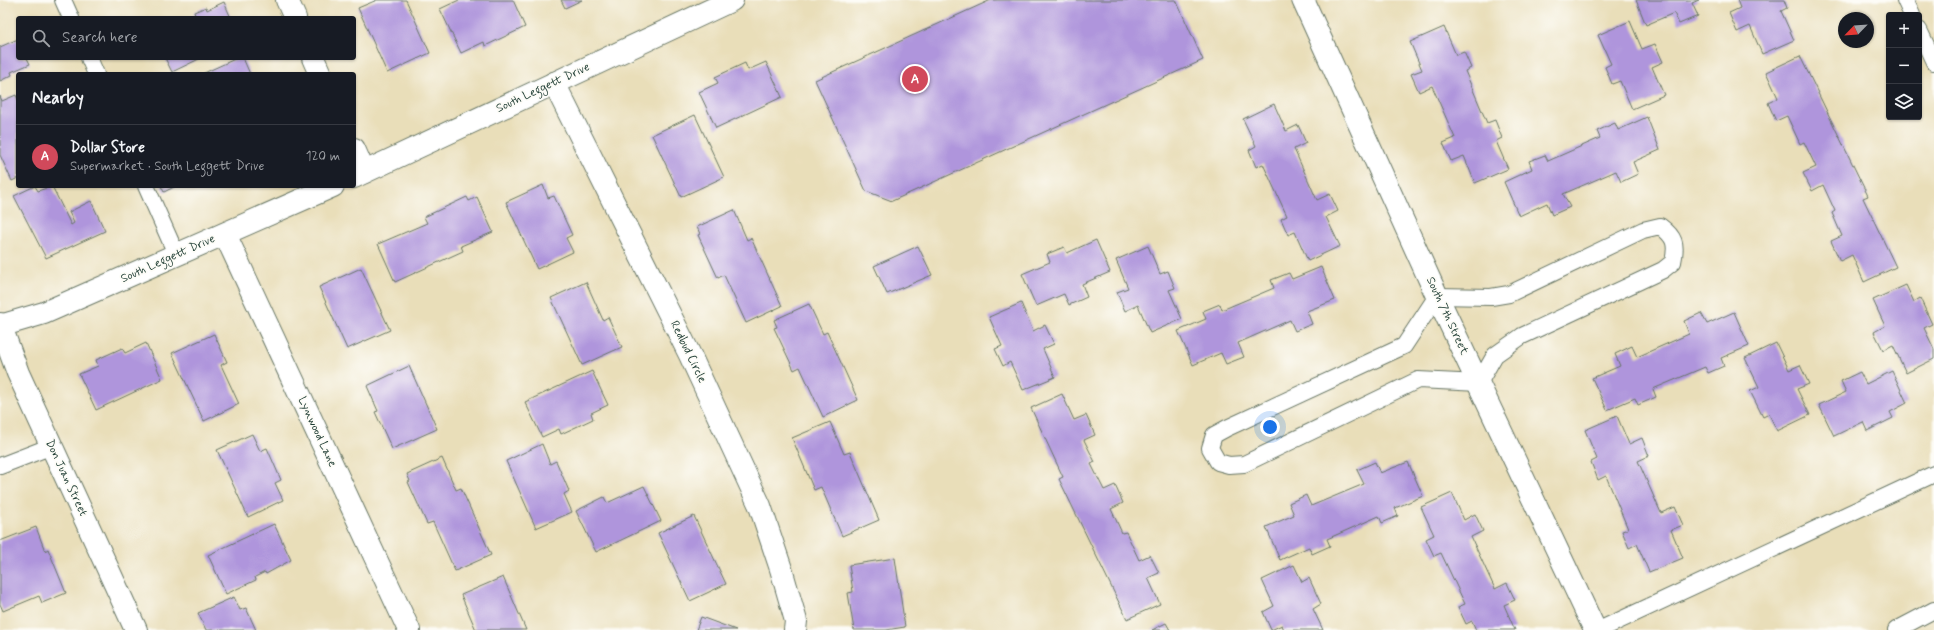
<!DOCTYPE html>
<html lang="en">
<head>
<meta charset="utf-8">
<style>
  body { margin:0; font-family:Mynerve,sans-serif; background:#20242c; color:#f1f3f6 }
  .controls { position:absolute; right:12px; top:12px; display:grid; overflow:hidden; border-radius:4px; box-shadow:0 1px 3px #0004 }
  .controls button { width:36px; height:36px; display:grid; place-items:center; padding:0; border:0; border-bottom:1px solid #363941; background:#171b24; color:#f1f3f6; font:20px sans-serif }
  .compass { position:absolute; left:1838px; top:12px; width:36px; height:36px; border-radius:50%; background:#171b24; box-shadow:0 1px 3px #0004; rotate:245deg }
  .you { position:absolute; left:1270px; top:427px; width:14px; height:14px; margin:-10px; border:3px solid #fff; border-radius:50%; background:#1a73e8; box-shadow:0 0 0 6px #1a73e833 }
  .badge { display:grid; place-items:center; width:26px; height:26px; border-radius:50%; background:#d1495b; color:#fff; font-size:13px; font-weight:700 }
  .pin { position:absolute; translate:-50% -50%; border:2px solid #fff; box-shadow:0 1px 4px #0006 }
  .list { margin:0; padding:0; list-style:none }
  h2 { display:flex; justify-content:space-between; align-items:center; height:52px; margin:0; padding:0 16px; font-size:17px }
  h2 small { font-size:13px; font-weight:400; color:#9ea1a6 }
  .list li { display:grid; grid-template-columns:26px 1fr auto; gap:12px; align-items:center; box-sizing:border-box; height:64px; padding:0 16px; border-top:1px solid #363941 }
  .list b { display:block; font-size:15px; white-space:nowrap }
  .list p { margin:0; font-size:13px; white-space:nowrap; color:#9ea1a6 }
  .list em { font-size:13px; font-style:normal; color:#9ea1a6 }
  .icon { flex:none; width:22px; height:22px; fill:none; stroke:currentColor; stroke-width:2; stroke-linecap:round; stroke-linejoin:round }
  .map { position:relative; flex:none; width:1934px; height:630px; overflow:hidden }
  .search { position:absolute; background:#171b24; box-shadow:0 1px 3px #0004; left:16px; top:16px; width:340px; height:44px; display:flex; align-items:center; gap:10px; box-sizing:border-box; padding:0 14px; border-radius:4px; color:#9ea1a6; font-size:15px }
  .panel { position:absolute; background:#171b24; box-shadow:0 1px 3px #0004; left:16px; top:72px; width:340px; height:116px; border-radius:4px }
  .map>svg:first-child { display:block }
  .building { fill:#af95dc }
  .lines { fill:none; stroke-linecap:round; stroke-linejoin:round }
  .lane-casing { stroke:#667563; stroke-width:18 }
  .street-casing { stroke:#667563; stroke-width:24 }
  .secondary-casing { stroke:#667563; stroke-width:24 }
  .lane { stroke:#fff; stroke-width:16 }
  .street { stroke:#fff; stroke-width:22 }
  .secondary { stroke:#fff; stroke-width:22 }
  .labels { text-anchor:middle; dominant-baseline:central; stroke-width:3.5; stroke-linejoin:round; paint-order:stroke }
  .street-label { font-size:12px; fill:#1f3d34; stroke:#fdfcf7 }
</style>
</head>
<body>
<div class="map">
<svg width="1934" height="630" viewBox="0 0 1934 630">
  <rect width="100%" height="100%" fill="#fdfcf7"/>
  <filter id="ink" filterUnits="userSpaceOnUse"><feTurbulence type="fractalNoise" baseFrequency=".025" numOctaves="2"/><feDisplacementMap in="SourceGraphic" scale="8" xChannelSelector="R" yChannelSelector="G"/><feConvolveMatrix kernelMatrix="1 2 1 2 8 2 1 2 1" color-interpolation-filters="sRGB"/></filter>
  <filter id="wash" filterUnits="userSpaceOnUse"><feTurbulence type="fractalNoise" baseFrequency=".012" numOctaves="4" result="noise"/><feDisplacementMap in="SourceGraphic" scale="16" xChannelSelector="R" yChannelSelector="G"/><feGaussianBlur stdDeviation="0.9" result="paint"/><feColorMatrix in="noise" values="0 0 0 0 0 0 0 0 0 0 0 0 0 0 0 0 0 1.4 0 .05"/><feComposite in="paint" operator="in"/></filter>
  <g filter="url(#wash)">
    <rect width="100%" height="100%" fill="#e9deb9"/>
    <g id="blocks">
      <g class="building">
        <polygon points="377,0 406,0 430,53 387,73 358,8"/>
        <polygon points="459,0 513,0 525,27 485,46 484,42 461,53 440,9"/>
        <polygon points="561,0 582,0 565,8"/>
        <polygon points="991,0 1176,0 1203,60 892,201 866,191 815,80"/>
        <polygon points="1636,0 1699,0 1692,3 1698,16 1679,24 1674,13 1646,25"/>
        <polygon points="1737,0 1784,0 1787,8 1781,11 1794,40 1762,54 1750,26 1737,32 1729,13 1740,8"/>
        <polygon points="224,2 231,18 190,18 195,15 194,12 206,7 207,10"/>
        <polygon points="1630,21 1642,49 1655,44 1663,62 1652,67 1664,95 1632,109 1620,81 1612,84 1605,67 1611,64 1598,35"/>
        <polygon points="1444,27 1456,55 1464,52 1471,68 1465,71 1487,123 1495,120 1502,138 1496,141 1508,169 1475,183 1464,156 1451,161 1443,143 1455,138 1432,86 1419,92 1411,74 1422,70 1410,42"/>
        <polygon points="18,39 18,58 27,58 30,64 11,72 12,75 0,81 0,47"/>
        <polygon points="1800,56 1868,196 1863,198 1896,267 1864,282 1852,255 1840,261 1831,241 1842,236 1832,213 1835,211 1823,185 1812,191 1803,173 1816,167 1804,142 1800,144 1787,116 1776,121 1768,103 1778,98 1766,72"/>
        <polygon points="165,58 201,58 172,72"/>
        <polygon points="237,58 243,58 250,74 202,74"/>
        <polygon points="766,62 782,97 716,128 699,92 718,83 715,77 745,63 748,70"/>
        <polygon points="16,95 18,100 18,178 12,181 0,155 0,96 2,101"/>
        <polygon points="1274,104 1286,131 1298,125 1306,143 1294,149 1317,200 1330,194 1338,211 1326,217 1340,246 1308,261 1295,232 1288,235 1281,219 1287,216 1263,164 1256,167 1249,150 1256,146 1243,119"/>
        <polygon points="695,115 724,177 681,197 652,135"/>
        <polygon points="1647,117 1660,150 1633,162 1638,174 1621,182 1616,171 1563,194 1570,207 1552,215 1547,203 1519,216 1504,182 1532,169 1529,161 1545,155 1548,161 1600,138 1597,131 1615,123 1618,130"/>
        <polygon points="543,185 548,198 554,196 572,235 566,238 573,252 537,269 506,202"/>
        <polygon points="35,186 38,191 52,186 71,225 74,223 69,212 91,201 105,231 46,258 14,196"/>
        <polygon points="161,186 176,186 164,192"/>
        <polygon points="467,197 469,201 477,197 493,232 461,246 463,251 395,282 378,244 427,223 424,217"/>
        <polygon points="734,210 747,240 751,238 782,306 746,323 724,275 718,278 698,235 700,234 697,227"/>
        <polygon points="1096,240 1110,272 1082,284 1087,297 1069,305 1064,294 1036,306 1022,274 1050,262 1047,254 1064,247 1067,253"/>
        <polygon points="918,246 932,275 887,294 874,266"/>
        <polygon points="1148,246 1160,274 1168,271 1175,288 1169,290 1182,319 1150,333 1138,305 1125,311 1117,292 1128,288 1116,260"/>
        <polygon points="1321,267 1335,300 1307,311 1312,324 1295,331 1290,320 1238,343 1244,357 1226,364 1221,353 1193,365 1178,331 1206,319 1203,311 1220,304 1222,310 1274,288 1271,280 1289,273 1292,279"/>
        <polygon points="361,268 390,330 347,349 319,287"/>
        <polygon points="586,282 603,320 608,317 622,347 582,365 551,298"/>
        <polygon points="1906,285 1914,302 1920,298 1932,324 1924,328 1934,349 1934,359 1906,373 1893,345 1883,350 1874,332 1885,326 1873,300"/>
        <polygon points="1021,303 1033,331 1045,325 1054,344 1043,349 1055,377 1023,390 1010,362 1003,366 995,349 1002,346 989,317"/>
        <polygon points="809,304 823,334 827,332 858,400 823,417 800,367 794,370 774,328 777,327 774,320"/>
        <polygon points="1734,312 1749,346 1721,358 1724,366 1708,373 1705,367 1653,389 1656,397 1638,405 1635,398 1607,410 1592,378 1620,366 1615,354 1632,346 1637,357 1689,334 1684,321 1701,313 1707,324"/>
        <polygon points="214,334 227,362 221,365 239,404 204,421 172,353"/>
        <polygon points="146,343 162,379 96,410 79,374 98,366 96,360 122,348 125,353"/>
        <polygon points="1776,343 1789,370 1800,365 1809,384 1797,389 1810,415 1777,431 1769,414 1763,417 1750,391 1759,387 1745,358"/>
        <polygon points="409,366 437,429 392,449 375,412 378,411 367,386"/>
        <polygon points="592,371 608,405 591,413 593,419 561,434 559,429 542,437 525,402"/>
        <polygon points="1892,371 1907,403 1890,412 1893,418 1867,431 1863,422 1834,436 1819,405 1846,392 1841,381 1860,372 1866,384"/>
        <polygon points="1062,394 1074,420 1086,415 1095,435 1084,440 1095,462 1091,464 1104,490 1115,485 1123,503 1111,509 1122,533 1126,532 1139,560 1150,555 1159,573 1148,578 1160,604 1127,619 1059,479 1063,477 1031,408"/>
        <polygon points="1617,416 1629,444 1642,438 1649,456 1638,461 1661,513 1675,507 1683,525 1671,530 1683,558 1649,572 1637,544 1629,548 1622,531 1628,529 1606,476 1598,480 1591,462 1597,459 1585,430"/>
        <polygon points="830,422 844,454 850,452 879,520 842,536 821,487 814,490 792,438"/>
        <polygon points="252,434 260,451 267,448 281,480 275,483 283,500 248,517 217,450"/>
        <polygon points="542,444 550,464 556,461 569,491 564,494 572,512 536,528 506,461"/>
        <polygon points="442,458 456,490 461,488 491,555 455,571 433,522 427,524 408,482 410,481 407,474"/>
        <polygon points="1375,462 1380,473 1408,462 1423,496 1395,508 1398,516 1382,523 1379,516 1327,539 1330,546 1312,554 1309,547 1280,560 1266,527 1294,515 1289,503 1306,495 1311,506 1364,484 1357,470"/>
        <polygon points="644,486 661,521 596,552 576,511 604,497 607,503"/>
        <polygon points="1452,493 1464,520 1475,514 1483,531 1471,537 1495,589 1507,583 1515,600 1504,605 1515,630 1476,630 1472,621 1466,624 1458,607 1465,604 1441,553 1434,556 1426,539 1434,535 1421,507"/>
        <polygon points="694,516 726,584 690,601 658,533"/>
        <polygon points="274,524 291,560 266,574 265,572 255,577 256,580 226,594 208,555"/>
        <polygon points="36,527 45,551 48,549 66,593 42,603 39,596 3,611 0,604 0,541"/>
        <polygon points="895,558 905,627 886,630 854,630 848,593 853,592 849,565"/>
        <polygon points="1294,565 1302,582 1309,578 1321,604 1313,609 1323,630 1284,630 1282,625 1271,630 1263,612 1274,606 1262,580"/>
        <polygon points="503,577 526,630 476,630 461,595"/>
        <polygon points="234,597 240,610 246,608 256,630 206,630 198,613"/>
        <polygon points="701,617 736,630 696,630"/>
        <polygon points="1166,623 1170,630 1152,630"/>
      </g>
    </g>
  </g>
  <g filter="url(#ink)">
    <use href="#blocks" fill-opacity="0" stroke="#667563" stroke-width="1"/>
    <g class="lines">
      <g class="lane-casing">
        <g id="lane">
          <polyline points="63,0 71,18"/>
          <polyline points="1905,0 1912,15"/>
          <polyline points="1919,30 1934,62"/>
          <polyline points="89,58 96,74"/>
          <polyline points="146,186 177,256"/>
          <path d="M1660 226C1675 237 1677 244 1673 262L1663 270 1522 336 1495 355 1479 383 1418 380 1244 464 1229 465 1218 462 1210 448 1214 435 1227 428 1404 346 1437 296 1491 297 1509 294 1643 230Z"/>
          <polyline points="0,466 52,446"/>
          <polyline points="1599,630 1934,474"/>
          <polyline points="1896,630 1934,610"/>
        </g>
      </g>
      <g class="street-casing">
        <g id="street">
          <polyline points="287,0 295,18"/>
          <polyline points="313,58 320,74"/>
          <polyline points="554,83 690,355 760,506 781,569 796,621 795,630"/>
          <polyline points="354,149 364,172"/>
          <polyline points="225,234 409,630"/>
          <polyline points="0,324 18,373 136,630"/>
        </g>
      </g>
      <g class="secondary-casing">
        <g id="secondary">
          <polyline points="1303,0 1437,296 1595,630"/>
          <polyline points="354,177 732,0"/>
          <polyline points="0,326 44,313 333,186"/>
        </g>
      </g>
      <use href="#lane" class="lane"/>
      <use href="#street" class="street"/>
      <use href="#secondary" class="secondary"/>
    </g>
  </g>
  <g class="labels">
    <g class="street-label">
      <text transform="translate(543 88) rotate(-25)">South Leggett Drive</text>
      <text transform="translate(168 259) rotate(-24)">South Leggett Drive</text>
      <text transform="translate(1447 316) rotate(65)">South 7th Street</text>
      <text transform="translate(688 352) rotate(64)">Redbud Circle</text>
      <text transform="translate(317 432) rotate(65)">Lynwood Lane</text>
      <text transform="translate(66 478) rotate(65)">Don Juan Street</text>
    </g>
  </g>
</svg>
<div class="controls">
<button>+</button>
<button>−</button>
<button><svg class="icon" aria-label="layers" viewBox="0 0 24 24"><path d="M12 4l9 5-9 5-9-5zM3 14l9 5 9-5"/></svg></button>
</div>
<svg class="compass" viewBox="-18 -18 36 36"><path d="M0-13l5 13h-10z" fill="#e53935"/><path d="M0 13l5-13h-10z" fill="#9ea1a6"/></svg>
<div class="you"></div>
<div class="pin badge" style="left:915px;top:79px">A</div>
<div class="search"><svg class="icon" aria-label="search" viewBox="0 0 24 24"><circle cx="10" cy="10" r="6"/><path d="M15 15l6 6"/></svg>Search here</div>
<section class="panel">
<h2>Nearby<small></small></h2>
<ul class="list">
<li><span class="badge">A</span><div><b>Dollar Store</b><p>Supermarket · South Leggett Drive</p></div><em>120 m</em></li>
</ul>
</section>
</div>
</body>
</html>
